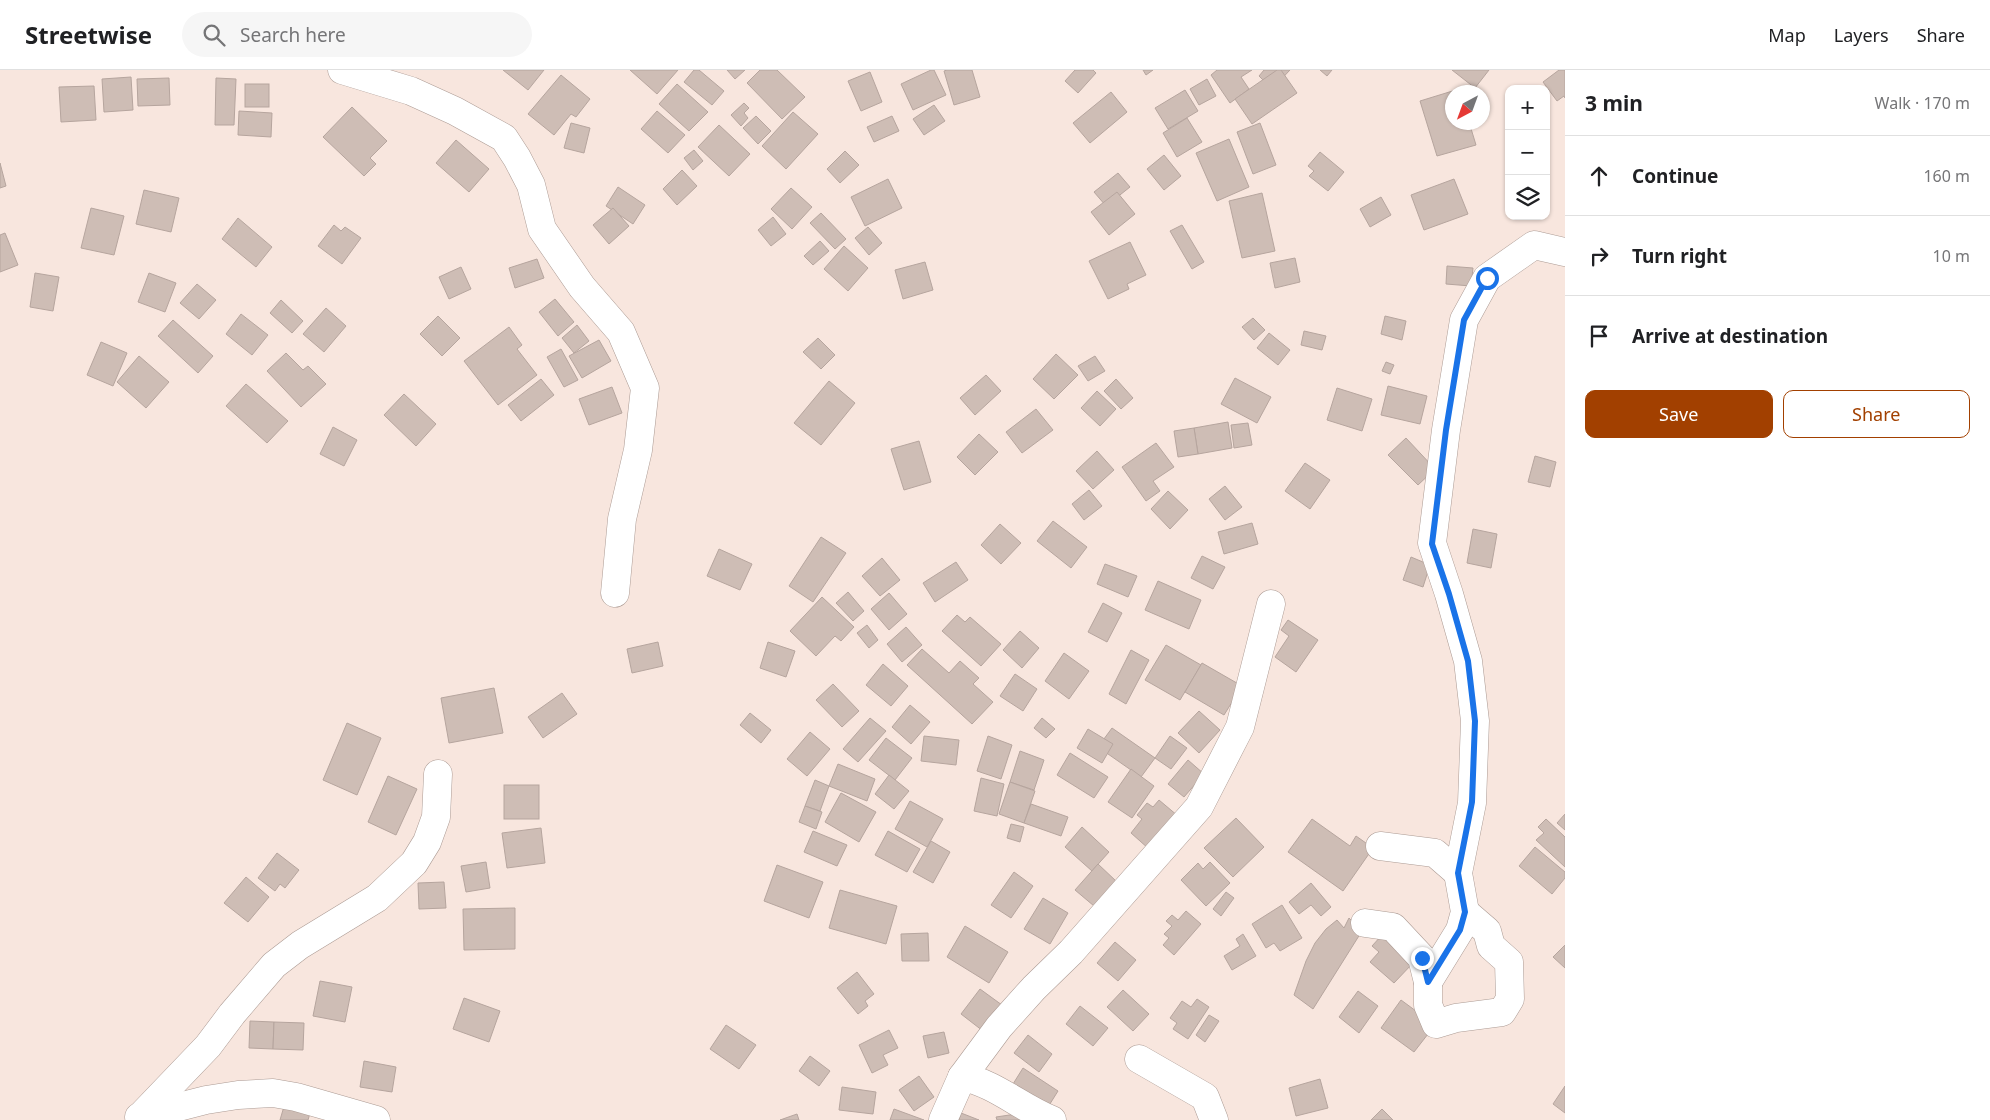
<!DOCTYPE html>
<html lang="en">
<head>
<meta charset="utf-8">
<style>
  body { margin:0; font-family:"Noto Sans",sans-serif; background:#f6f6f6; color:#202124 }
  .controls { position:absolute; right:15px; top:15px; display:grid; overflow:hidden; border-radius:10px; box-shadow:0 1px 4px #0004 }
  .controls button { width:45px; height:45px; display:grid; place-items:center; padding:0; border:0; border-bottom:1px solid #e0e0e0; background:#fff; color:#202124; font:25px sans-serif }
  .compass { position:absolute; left:1445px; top:15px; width:45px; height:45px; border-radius:50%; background:#fff; box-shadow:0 1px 4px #0004; rotate:221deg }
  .stop { position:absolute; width:15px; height:15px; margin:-11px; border:4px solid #1a73e8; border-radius:50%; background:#fff }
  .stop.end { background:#1a73e8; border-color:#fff; box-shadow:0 1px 5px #0008 }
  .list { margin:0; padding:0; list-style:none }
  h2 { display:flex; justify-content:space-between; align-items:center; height:65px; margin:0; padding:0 20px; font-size:21px }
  h2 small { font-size:16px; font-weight:400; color:#757577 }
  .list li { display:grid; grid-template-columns:32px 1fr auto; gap:15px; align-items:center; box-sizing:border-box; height:80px; padding:0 20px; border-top:1px solid #e0e0e0 }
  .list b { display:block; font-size:19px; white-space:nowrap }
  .list em { font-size:16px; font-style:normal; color:#757577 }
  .actions { display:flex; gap:10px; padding:15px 20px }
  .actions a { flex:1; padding:11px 0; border:1px solid #a24000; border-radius:10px; text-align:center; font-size:18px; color:#a24000 }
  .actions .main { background:#a24000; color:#fff }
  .icon { flex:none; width:28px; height:28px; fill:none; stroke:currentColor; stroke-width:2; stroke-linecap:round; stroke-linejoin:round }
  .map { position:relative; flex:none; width:1565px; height:1050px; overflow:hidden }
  header { display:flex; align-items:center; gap:30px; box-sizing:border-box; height:70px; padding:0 25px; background:#fff; border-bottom:1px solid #e0e0e0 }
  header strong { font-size:24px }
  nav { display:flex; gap:28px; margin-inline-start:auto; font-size:18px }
  .search { width:350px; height:45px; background:#f6f6f6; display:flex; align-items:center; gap:12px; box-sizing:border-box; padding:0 18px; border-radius:28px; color:#757577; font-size:19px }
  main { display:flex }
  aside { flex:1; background:#fff }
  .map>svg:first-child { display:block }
  .building { fill:#cebdb5; stroke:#b6a59e }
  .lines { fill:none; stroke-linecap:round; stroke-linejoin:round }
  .street-casing { stroke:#ac9b94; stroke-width:29 }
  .street { stroke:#fff; stroke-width:28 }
  .route { stroke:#1a73e8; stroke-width:6 }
</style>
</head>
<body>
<header>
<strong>Streetwise</strong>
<div class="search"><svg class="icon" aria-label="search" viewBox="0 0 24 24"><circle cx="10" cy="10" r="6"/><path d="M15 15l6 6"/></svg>Search here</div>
<nav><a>Map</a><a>Layers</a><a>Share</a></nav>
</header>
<main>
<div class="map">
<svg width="1565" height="1050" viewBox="0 0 1565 1050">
  <rect width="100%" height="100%" fill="#f8e6de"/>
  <g class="building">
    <polygon points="503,0 544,0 528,20"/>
    <polygon points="630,0 678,0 657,24"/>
    <polygon points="694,0 699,0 724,21 712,35 684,12"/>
    <polygon points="727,0 745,0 735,9"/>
    <polygon points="760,0 777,0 805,27 782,49 747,13"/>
    <polygon points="931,0 934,0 946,25 913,40 901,14"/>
    <polygon points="947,0 972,0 980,27 954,35 944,1"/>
    <polygon points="1075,0 1093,0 1096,3 1078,23 1065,11"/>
    <polygon points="1143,0 1153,0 1146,5"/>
    <polygon points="1217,0 1252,0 1241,7 1249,19 1230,33 1211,5"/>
    <polygon points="1264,0 1290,0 1272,19 1259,6"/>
    <polygon points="1277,0 1281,0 1297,23 1252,54 1235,29"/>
    <polygon points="1320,0 1332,0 1327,6"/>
    <polygon points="1452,0 1489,0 1475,18"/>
    <polygon points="1559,0 1565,0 1565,28 1564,26 1557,31 1543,12"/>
    <polygon points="870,2 882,32 861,41 848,11"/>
    <polygon points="561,5 590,29 576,47 571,44 554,65 528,44"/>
    <polygon points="131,7 133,40 104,42 102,9"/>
    <polygon points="169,8 170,35 138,36 137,9"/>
    <polygon points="216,8 236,9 234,55 215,55"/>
    <polygon points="1207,9 1216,26 1199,35 1190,19"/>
    <rect x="245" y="14" width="24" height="23"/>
    <polygon points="677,14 708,42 689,61 659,34"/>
    <polygon points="94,16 96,50 61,52 59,17"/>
    <polygon points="1459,19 1460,22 1452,22 1452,52 1469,52 1476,75 1437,86 1420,31"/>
    <polygon points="1185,20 1198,41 1168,59 1155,38"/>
    <polygon points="1111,22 1127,42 1090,73 1073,53"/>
    <polygon points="744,33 749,38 744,43 748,48 741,56 731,45"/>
    <polygon points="934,35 945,51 924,65 913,49"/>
    <polygon points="352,37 387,71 370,88 376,94 364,106 323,67"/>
    <polygon points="239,41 272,43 271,67 238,65"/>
    <polygon points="657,41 685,65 668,83 641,59"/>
    <polygon points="793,42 818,64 786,99 762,76"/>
    <polygon points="756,46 771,61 758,74 743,58"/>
    <polygon points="892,46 899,61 874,72 867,57"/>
    <polygon points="1187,48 1202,72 1177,87 1163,63"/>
    <polygon points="571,53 590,58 584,83 564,78"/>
    <polygon points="1260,53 1276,95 1253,104 1237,62"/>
    <polygon points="719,55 750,84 729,106 698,77"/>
    <polygon points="1229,69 1249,117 1217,131 1196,83"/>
    <polygon points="456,70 489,99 469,122 436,93"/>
    <polygon points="694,80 703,91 693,100 684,88"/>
    <polygon points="845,81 859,95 840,113 827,99"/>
    <polygon points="1320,82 1344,102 1328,121 1309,106 1314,101 1308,96"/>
    <polygon points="1164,85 1181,106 1164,120 1147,99"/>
    <polygon points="0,93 6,116 0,118"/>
    <polygon points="682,100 697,116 677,135 663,119"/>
    <polygon points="1118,103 1130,117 1106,136 1094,122"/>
    <polygon points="888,109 902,138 865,156 851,127"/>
    <polygon points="1454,109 1468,144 1424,160 1411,125"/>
    <polygon points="618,117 645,135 633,154 606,136"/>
    <polygon points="791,118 812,137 792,159 771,139"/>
    <polygon points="144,120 179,128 171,162 136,154"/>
    <polygon points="1117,122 1135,144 1109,165 1091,142"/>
    <polygon points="1262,123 1275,181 1242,188 1229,131"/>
    <polygon points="1381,127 1391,145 1370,157 1360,139"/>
    <polygon points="91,138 124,146 114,185 81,178"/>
    <polygon points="613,138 629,156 609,174 593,155"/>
    <polygon points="821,143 846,169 835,179 810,153"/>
    <polygon points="773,147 786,164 771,176 758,160"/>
    <polygon points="238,148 272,177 256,197 222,169"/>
    <polygon points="334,155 341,161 345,157 361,168 342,194 318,176"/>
    <polygon points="1182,155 1204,192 1192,199 1170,161"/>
    <polygon points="868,157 882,173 869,185 855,168"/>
    <polygon points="5,163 18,195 0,202 0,165"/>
    <polygon points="820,171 829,181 813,195 804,186"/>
    <polygon points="1130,172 1146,205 1127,214 1129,219 1108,229 1089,191"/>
    <polygon points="844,176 868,198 848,221 824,199"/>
    <polygon points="1295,188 1300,212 1275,218 1270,193"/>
    <polygon points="537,189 544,208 515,218 509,198"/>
    <polygon points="925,192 933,220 903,229 895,200"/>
    <polygon points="1447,196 1473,198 1471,216 1446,214"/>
    <polygon points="461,197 471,219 449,229 439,207"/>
    <polygon points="35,203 59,207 53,241 30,237"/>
    <polygon points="149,203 176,213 165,242 138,232"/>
    <polygon points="197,214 216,230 199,249 180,233"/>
    <polygon points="555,229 574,252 558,266 539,242"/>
    <polygon points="281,230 303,251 292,263 270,243"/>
    <polygon points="326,238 346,256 324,282 303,264"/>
    <polygon points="241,244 268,265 252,285 226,264"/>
    <polygon points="438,246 460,268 442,286 420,264"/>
    <polygon points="1385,246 1406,251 1402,270 1381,264"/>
    <polygon points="1253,248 1265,260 1254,270 1242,257"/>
    <polygon points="173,250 213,286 198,303 158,266"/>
    <polygon points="577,255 589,271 574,283 562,268"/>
    <polygon points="509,257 522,275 517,279 537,305 498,335 464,291"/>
    <polygon points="1304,261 1326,266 1322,280 1301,275"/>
    <polygon points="1269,263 1290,280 1278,295 1257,278"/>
    <polygon points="818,268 835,285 821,299 803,282"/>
    <polygon points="599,270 611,291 582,308 569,286"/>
    <polygon points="101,272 127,283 113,316 87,305"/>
    <polygon points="561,279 578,310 564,317 547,287"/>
    <polygon points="286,283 303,300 308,296 326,314 301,337 267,301"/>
    <polygon points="1056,284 1078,305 1054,329 1033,309"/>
    <polygon points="139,286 169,312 146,338 117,312"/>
    <polygon points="1095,286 1105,301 1088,311 1078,296"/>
    <polygon points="1386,292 1394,295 1390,304 1382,301"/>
    <polygon points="986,305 1001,321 975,345 960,328"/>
    <polygon points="1235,308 1271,327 1257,353 1221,334"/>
    <polygon points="541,309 554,325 521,351 508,335"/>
    <polygon points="1116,309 1133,328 1121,339 1104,321"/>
    <polygon points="829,311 855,333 821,375 794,353"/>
    <polygon points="246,314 288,351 267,373 226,336"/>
    <polygon points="1388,316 1427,326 1420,354 1381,345"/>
    <polygon points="612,317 622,343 589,355 579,329"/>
    <polygon points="1337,318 1372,329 1362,361 1327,350"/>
    <polygon points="1097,321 1116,339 1100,356 1081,338"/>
    <polygon points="404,324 436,354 416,376 384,345"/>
    <polygon points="1036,339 1053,360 1022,383 1006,362"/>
    <polygon points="1228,352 1232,378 1198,384 1194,358"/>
    <polygon points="1248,353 1252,375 1234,378 1231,355"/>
    <polygon points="333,357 357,370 344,396 320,384"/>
    <polygon points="1194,358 1198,384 1178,387 1174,361"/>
    <polygon points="979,364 998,382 975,405 957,387"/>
    <polygon points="1406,368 1435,399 1418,415 1388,385"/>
    <polygon points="919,371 931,412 904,420 891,379"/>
    <polygon points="1156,373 1174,397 1153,411 1160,421 1146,431 1122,397"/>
    <polygon points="1097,381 1114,400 1093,419 1076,401"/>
    <polygon points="1535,386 1556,392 1550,417 1528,412"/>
    <polygon points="1305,393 1330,410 1310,439 1285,421"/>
    <polygon points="1225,416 1242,437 1225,450 1209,429"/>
    <polygon points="1089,420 1102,436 1084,450 1072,434"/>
    <polygon points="1168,421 1188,440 1170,459 1151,439"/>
    <polygon points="1053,451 1087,477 1071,498 1037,471"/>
    <polygon points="1252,453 1258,474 1224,484 1218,462"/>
    <polygon points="1000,454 1021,473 1001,494 981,475"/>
    <polygon points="1473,459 1497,464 1491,498 1467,493"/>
    <polygon points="821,467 846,483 813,532 789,516"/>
    <polygon points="719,479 752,494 740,520 707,506"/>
    <polygon points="1202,486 1225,497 1213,519 1191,508"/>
    <polygon points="1411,487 1430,495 1423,517 1403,510"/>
    <polygon points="882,488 900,510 880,526 862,506"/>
    <polygon points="956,492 968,510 935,532 923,513"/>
    <polygon points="1105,494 1137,506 1128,527 1097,514"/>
    <polygon points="1158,511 1201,530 1189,559 1145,540"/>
    <polygon points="848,522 864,541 853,551 836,533"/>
    <polygon points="889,523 907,544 889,560 871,539"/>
    <polygon points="822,527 854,557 841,571 835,566 816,586 790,561"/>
    <polygon points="1103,533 1122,543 1107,572 1088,562"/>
    <polygon points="957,545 965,552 970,547 1001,574 981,596 942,561"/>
    <polygon points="1288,550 1318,570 1296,602 1275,587 1289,566 1281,560"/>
    <polygon points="867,555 878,570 869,578 857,563"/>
    <polygon points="906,557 922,575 902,592 887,574"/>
    <polygon points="1020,561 1039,578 1022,598 1003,580"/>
    <polygon points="658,572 663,596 632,603 627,579"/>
    <polygon points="768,572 795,581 786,607 760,598"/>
    <polygon points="1166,575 1201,595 1180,630 1145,610"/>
    <polygon points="922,579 949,603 960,591 979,608 973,614 993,632 972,654 907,595"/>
    <polygon points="1131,580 1149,590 1126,634 1109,624"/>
    <polygon points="1064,583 1089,601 1069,629 1045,611"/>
    <polygon points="1202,593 1242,616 1224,645 1185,622"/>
    <polygon points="883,594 908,616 891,636 866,615"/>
    <polygon points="1015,604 1037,619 1023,641 1000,626"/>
    <polygon points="833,614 859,641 842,657 816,630"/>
    <polygon points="494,618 503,663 449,673 441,628"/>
    <polygon points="562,623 577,644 543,668 528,647"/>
    <polygon points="910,635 930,652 911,674 892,657"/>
    <polygon points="1199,641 1220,660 1199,683 1178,663"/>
    <polygon points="750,643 771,660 761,673 740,655"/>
    <polygon points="870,648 886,661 858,692 843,679"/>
    <polygon points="1042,648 1055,659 1046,668 1034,658"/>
    <polygon points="347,653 381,668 357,725 323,710"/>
    <polygon points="1112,658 1155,688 1141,707 1098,677"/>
    <polygon points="1088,659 1113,674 1102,693 1077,678"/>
    <polygon points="810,662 830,679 807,706 787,689"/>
    <polygon points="924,666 959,670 956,695 921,691"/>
    <polygon points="988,666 1012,675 1001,709 977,701"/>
    <polygon points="1170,666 1187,678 1171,699 1155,688"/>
    <polygon points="886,668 912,688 895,710 869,690"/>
    <polygon points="1020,681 1044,690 1034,720 1010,712"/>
    <polygon points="1070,683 1108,707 1094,728 1057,705"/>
    <polygon points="1188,690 1204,704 1184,727 1168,714"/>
    <polygon points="838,694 875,709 867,731 829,716"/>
    <polygon points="1131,699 1154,716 1132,748 1108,732"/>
    <polygon points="889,705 909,721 894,739 875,724"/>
    <polygon points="388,706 417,719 396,765 368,752"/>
    <polygon points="981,708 1004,714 997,746 974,741"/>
    <polygon points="815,710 829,716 820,741 805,736"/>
    <polygon points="1010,712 1035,721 1024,753 999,744"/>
    <rect x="504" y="715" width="35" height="34"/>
    <polygon points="841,723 876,742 859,772 825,752"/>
    <polygon points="1159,730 1178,746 1149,779 1131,763 1142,749 1137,745 1147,733 1153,737"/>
    <polygon points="910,731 943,749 927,777 895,759"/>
    <polygon points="1031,734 1068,747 1061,766 1024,753"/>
    <polygon points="805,736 822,742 816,759 799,752"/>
    <polygon points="1565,744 1565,760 1557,753"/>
    <polygon points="1236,748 1264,777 1233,807 1204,778"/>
    <polygon points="1312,749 1350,776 1356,766 1373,778 1343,821 1288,782"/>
    <polygon points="1546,749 1565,767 1565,797 1536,770 1544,763 1538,757"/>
    <polygon points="1011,754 1024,757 1020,772 1007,768"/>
    <polygon points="1082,757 1109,782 1092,801 1065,777"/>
    <polygon points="541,758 545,793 507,798 502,763"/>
    <polygon points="813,761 847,775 837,796 804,782"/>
    <polygon points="888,761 920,779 907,802 875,785"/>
    <polygon points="931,771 950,782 933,813 913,802"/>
    <polygon points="1535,777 1565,802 1565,808 1552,824 1519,796"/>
    <polygon points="277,783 299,800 285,818 280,814 275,821 258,808"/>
    <polygon points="486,792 490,818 466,822 461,796"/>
    <polygon points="1210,792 1230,813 1206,836 1181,810 1198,793 1203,799"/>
    <polygon points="1098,794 1116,811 1094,836 1075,820"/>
    <polygon points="777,795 823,812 809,848 764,831"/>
    <polygon points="1014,802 1033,816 1011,848 991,835"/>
    <polygon points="246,807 269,827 248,852 224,833"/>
    <polygon points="444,812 446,838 419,839 418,813"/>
    <polygon points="1311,813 1331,837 1321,846 1311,835 1299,844 1289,832"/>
    <polygon points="840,820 897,836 886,874 829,858"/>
    <polygon points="1226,822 1234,828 1221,846 1213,839"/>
    <polygon points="1043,828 1068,843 1050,874 1024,859"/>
    <polygon points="1282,835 1302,868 1280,881 1274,873 1266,878 1252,854"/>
    <polygon points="515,838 515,879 464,880 463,839"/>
    <polygon points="1186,841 1201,854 1174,885 1163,875 1169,868 1164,864 1172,856 1166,851 1172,845 1178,850"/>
    <polygon points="1349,848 1362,861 1313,939 1294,925 1306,891 1315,873 1326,859 1337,850 1344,858"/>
    <polygon points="965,856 1008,882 989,913 947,887"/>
    <polygon points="928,863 929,891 902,891 901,864"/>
    <polygon points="1243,864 1256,886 1232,900 1224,886 1240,876 1236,869"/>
    <polygon points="1382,865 1413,893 1394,913 1370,892 1379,882 1372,876"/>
    <polygon points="1115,872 1136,890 1118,911 1097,893"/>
    <polygon points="1565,875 1565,898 1553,887"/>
    <polygon points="857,902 874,924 865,931 868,936 858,944 837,918"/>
    <polygon points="320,911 352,917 345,952 313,946"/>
    <polygon points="980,919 1002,935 983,961 961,944"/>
    <polygon points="1123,920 1149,944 1133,961 1107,937"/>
    <polygon points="1358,921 1378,936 1359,963 1339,947"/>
    <polygon points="464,928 500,941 489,972 453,959"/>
    <polygon points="1197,929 1209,937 1188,969 1173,959 1177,953 1170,948 1182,931 1191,937"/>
    <polygon points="1401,930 1435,955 1414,982 1381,958"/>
    <polygon points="1080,936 1108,958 1093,976 1066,954"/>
    <polygon points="1209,945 1219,951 1205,972 1196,965"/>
    <polygon points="250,951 274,952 273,979 249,978"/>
    <polygon points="274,952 304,953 303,980 273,979"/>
    <polygon points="726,955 756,975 739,999 710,979"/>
    <polygon points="889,960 898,978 883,985 888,995 872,1003 859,975"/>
    <polygon points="944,962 949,983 928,988 923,966"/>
    <polygon points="1028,965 1052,984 1039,1002 1014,983"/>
    <polygon points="810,986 830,1001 819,1016 799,1001"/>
    <polygon points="364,991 396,997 392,1022 360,1017"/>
    <polygon points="1023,998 1058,1021 1043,1045 1008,1022"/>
    <polygon points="919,1006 934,1027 914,1041 899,1020"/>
    <polygon points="1320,1009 1328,1038 1296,1046 1289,1018"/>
    <polygon points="1565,1016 1565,1043 1553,1034"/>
    <polygon points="842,1017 876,1022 873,1044 839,1040"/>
    <polygon points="285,1033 311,1040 308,1050 280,1050"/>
    <polygon points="894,1039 924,1050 890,1050"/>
    <polygon points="1382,1039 1393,1050 1371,1050"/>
    <polygon points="961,1043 979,1050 959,1050"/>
    <polygon points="1023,1043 1024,1050 997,1050 996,1047"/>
    <polygon points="797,1044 799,1050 780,1050"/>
  </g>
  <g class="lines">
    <g class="street-casing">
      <g id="street">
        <polyline points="342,0 411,21 455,41 504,68 517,88 531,115 542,159 582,217 621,262 645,318 638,380 622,449 615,523"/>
        <polyline points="1380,776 1435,783 1458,803"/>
        <polyline points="1365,853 1393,857 1422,888 1428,912 1428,935 1436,954 1456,948 1502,942 1510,929 1509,892 1491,876 1487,861 1465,842"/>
        <polyline points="1428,912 1460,860 1465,842 1458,803 1472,733 1475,651 1468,591 1449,524 1432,473 1446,360 1464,250 1487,208 1534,175 1565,182"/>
        <polyline points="1139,989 1205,1027 1214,1050"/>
        <path d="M962 1007C995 1013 1021 1038 1052 1050"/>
        <polyline points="139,1047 206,1030 238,1025 273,1023 296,1027 376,1050"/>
        <polyline points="140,1047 208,976 232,944 274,895 300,875 377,828 414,793 427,772 436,747 438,704"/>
        <polyline points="943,1050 962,1007 999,957 1034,918 1071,882 1199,737 1240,657 1271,534"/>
      </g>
    </g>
    <use href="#street" class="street"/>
  </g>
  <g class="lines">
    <polyline class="route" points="1422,888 1428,912 1460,860 1465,842 1458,803 1472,732 1475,651 1468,591 1449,524 1432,474 1446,360 1464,250 1487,208"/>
  </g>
</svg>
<div class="controls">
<button>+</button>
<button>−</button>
<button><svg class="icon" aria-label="layers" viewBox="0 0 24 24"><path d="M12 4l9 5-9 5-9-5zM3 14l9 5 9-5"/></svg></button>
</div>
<svg class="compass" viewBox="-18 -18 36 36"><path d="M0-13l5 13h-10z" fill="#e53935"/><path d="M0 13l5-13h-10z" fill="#757577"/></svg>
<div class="stop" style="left:1487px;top:208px"></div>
<div class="stop end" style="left:1422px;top:888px"></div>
</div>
<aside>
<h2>3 min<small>Walk · 170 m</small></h2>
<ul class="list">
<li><svg class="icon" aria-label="ahead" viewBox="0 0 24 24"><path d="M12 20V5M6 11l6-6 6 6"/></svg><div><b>Continue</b></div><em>160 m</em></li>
<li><svg class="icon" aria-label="right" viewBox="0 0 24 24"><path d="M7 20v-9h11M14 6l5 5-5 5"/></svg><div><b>Turn right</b></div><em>10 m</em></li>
<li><svg class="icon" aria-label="arrive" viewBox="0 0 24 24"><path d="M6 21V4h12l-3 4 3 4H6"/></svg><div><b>Arrive at destination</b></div></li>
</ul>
<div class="actions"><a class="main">Save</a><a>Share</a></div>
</aside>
</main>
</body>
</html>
